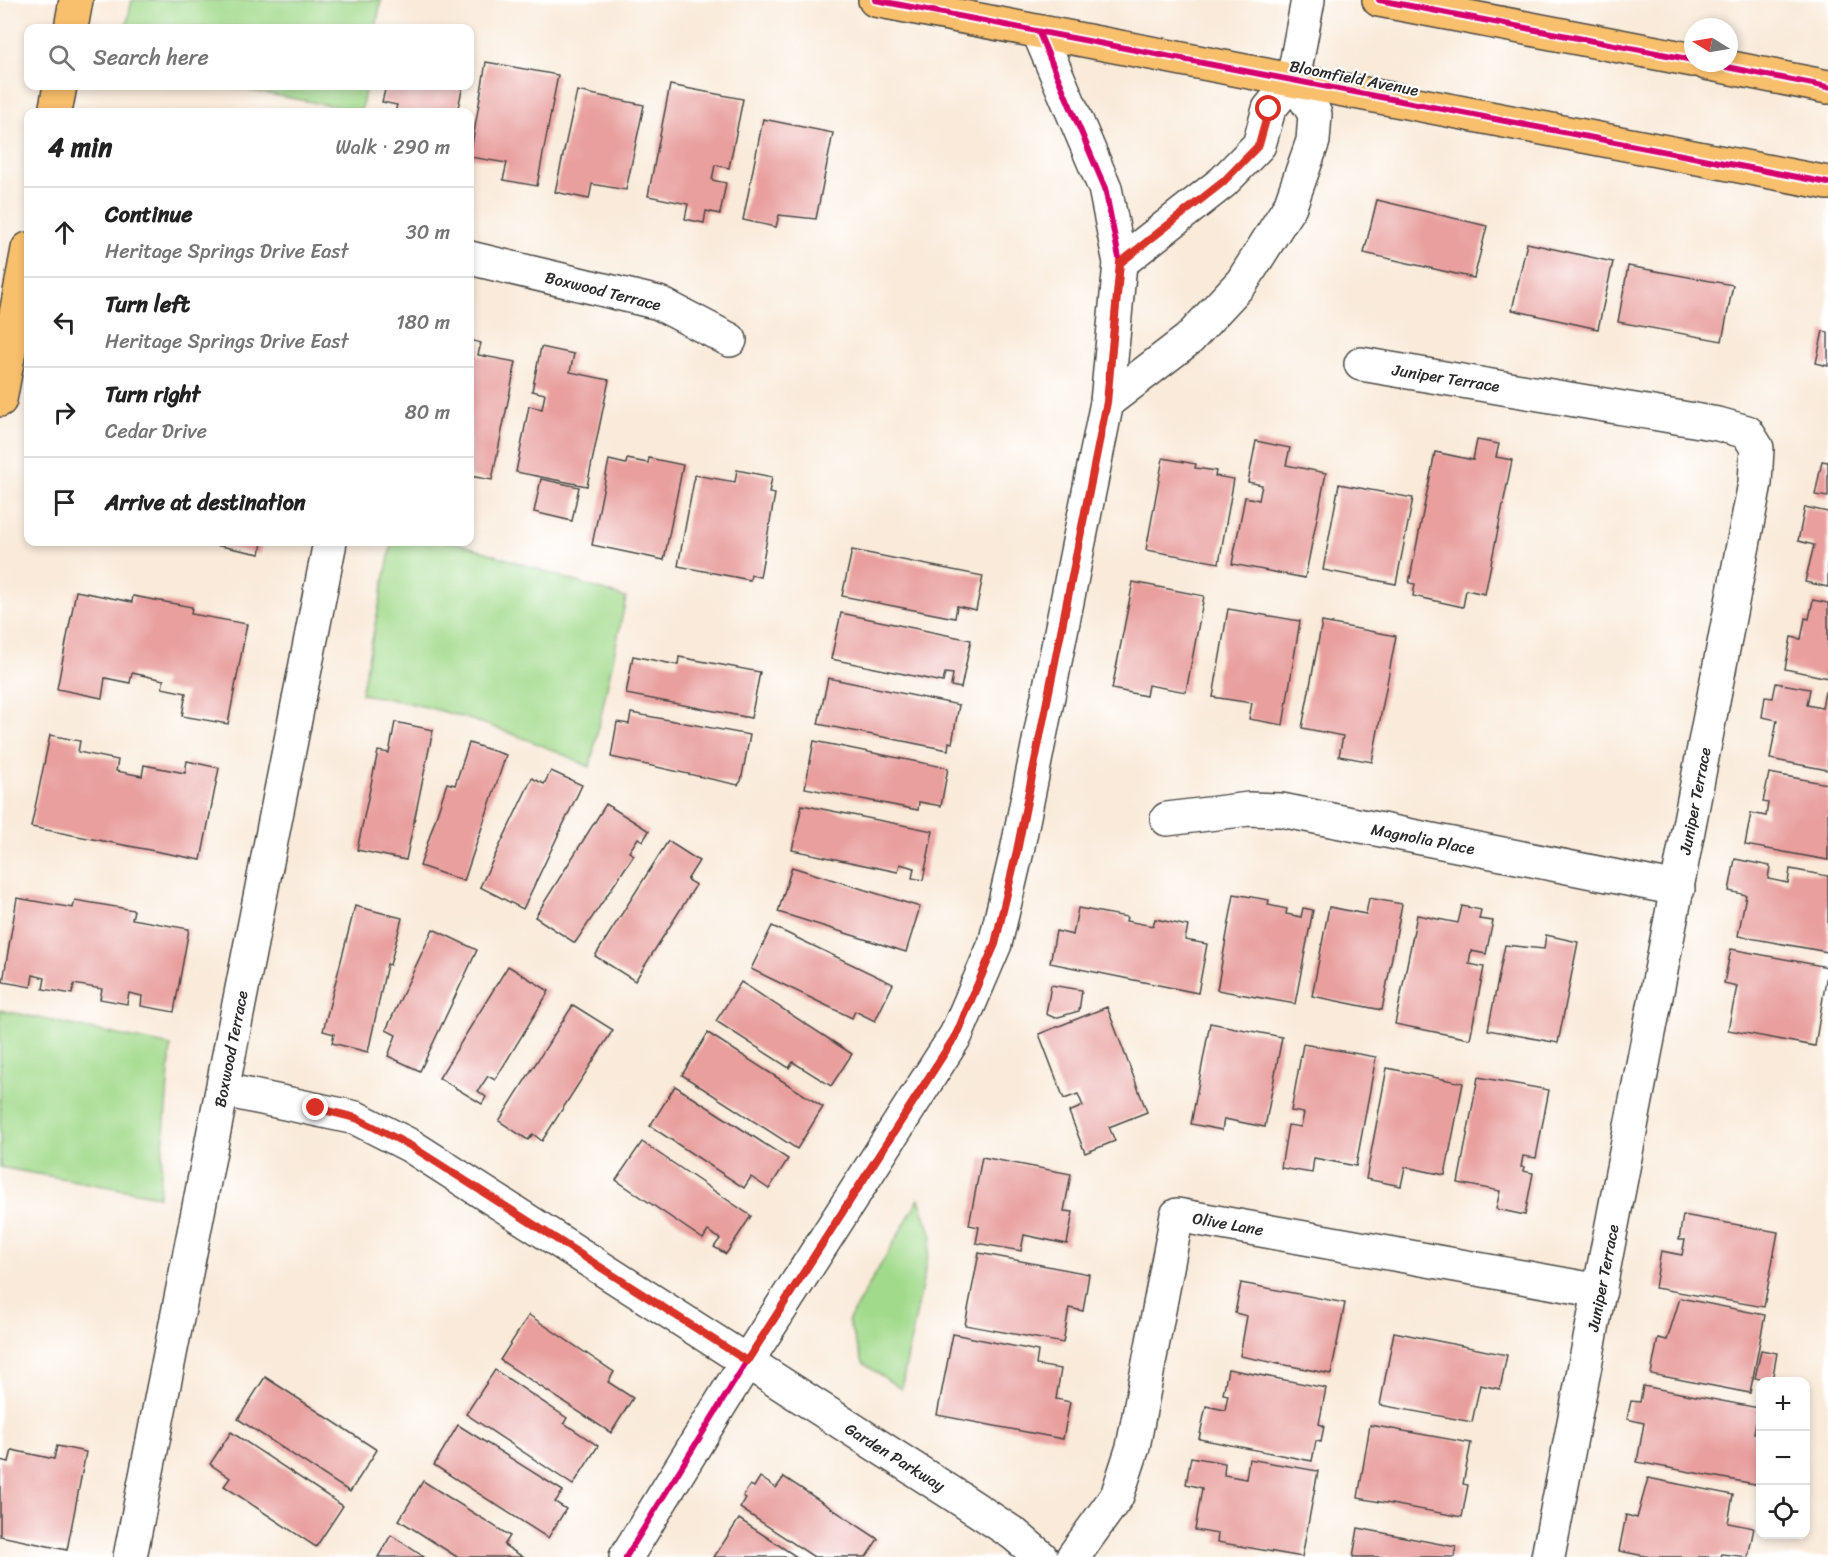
<!DOCTYPE html>
<html lang="en">
<head>
<meta charset="utf-8">
<style>
  body { margin:0; font-family:Sriracha,sans-serif; background:#f2f2f2; color:#222 }
  .controls { position:absolute; right:18px; bottom:18px; display:grid; overflow:hidden; border-radius:12px; box-shadow:0 3px 9px #0003 }
  .controls button { width:54px; height:54px; display:grid; place-items:center; padding:0; border:0; border-bottom:2px solid #e0e0e0; background:#fff; color:#222; font:30px sans-serif }
  .compass { position:absolute; left:1684px; top:18px; width:54px; height:54px; border-radius:50%; background:#fff; box-shadow:0 3px 9px #0003; rotate:281deg }
  .stop { position:absolute; width:18px; height:18px; margin:-14px; border:4px solid #d93025; border-radius:50%; background:#fff }
  .stop.end { background:#d93025; border-color:#fff; box-shadow:0 2px 6px #0008 }
  .list { margin:0; padding:0; list-style:none }
  h2 { display:flex; justify-content:space-between; align-items:center; height:78px; margin:0; padding:0 24px; font-size:26px }
  h2 small { font-size:20px; font-weight:400; color:#767676 }
  .list li { display:grid; grid-template-columns:39px 1fr auto; gap:18px; align-items:center; box-sizing:border-box; height:90px; padding:0 24px; border-top:2px solid #e0e0e0 }
  .list b { display:block; font-size:22px; white-space:nowrap }
  .list p { margin:0; font-size:20px; white-space:nowrap; color:#767676 }
  .list em { font-size:20px; font-style:normal; color:#767676 }
  .icon { flex:none; width:33px; height:33px; fill:none; stroke:currentColor; stroke-width:2; stroke-linecap:round; stroke-linejoin:round }
  .map { position:relative; flex:none; width:1828px; height:1557px; overflow:hidden }
  .search { position:absolute; background:#fff; box-shadow:0 3px 9px #0003; left:24px; top:24px; width:450px; height:66px; display:flex; align-items:center; gap:15px; box-sizing:border-box; padding:0 21px; border-radius:12px; color:#767676; font-size:22px }
  .panel { position:absolute; background:#fff; box-shadow:0 3px 9px #0003; left:24px; top:108px; width:450px; height:438px; border-radius:12px }
  .map>svg:first-child { display:block }
  .green { fill:#a2da8b; stroke:#66825b; stroke-width:1.5 }
  .building { fill:#e89f9d }
  .lines { fill:none; stroke-linecap:round; stroke-linejoin:round }
  .minor-casing { stroke:#4a4845; stroke-width:36 }
  .major-casing { stroke:#4a4845; stroke-width:36 }
  .minor { stroke:#fff; stroke-width:33 }
  .major { stroke:#f8bf6c; stroke-width:33 }
  .cycleway-casing { stroke:#fff; stroke-width:10 }
  .cycleway { stroke:#d6006c; stroke-width:6 }
  .route { stroke:#d93025; stroke-width:8 }
  .labels { text-anchor:middle; dominant-baseline:central; stroke-width:4.5; stroke-linejoin:round; paint-order:stroke }
  .street-label { font-size:16px; fill:#2b2b2b; stroke:#fff }
</style>
</head>
<body>
<div class="map">
<svg width="1828" height="1557" viewBox="0 0 1828 1557">
  <rect width="100%" height="100%" fill="#fff"/>
  <filter id="ink" filterUnits="userSpaceOnUse"><feTurbulence type="fractalNoise" baseFrequency=".0167" numOctaves="2"/><feDisplacementMap in="SourceGraphic" scale="12" xChannelSelector="R" yChannelSelector="G"/><feConvolveMatrix kernelMatrix="1 2 1 2 8 2 1 2 1" color-interpolation-filters="sRGB"/></filter>
  <filter id="wash" filterUnits="userSpaceOnUse"><feTurbulence type="fractalNoise" baseFrequency=".008" numOctaves="4" result="noise"/><feDisplacementMap in="SourceGraphic" scale="24" xChannelSelector="R" yChannelSelector="G"/><feGaussianBlur stdDeviation="1.35" result="paint"/><feColorMatrix in="noise" values="0 0 0 0 0 0 0 0 0 0 0 0 0 0 0 0 0 1.4 0 .05"/><feComposite in="paint" operator="in"/></filter>
  <g filter="url(#wash)">
    <rect width="100%" height="100%" fill="#f9ead9"/>
    <g class="green">
      <polygon points="132,0 381,0 376,28 126,28"/>
      <polygon points="225,86 366,86 361,111"/>
      <path d="M392 542H455L626 598 590 767C519 733 440 706 361 694Z"/>
      <polygon points="0,1010 171,1046 159,1196 0,1167"/>
      <polygon points="919,1199 932,1236 901,1389 863,1363 848,1321"/>
    </g>
    <g id="blocks">
      <g class="building">
        <polygon points="486,62 558,75 537,186 503,180 507,163 470,157"/>
        <polygon points="670,85 743,99 729,168 715,165 712,180 726,183 720,214 706,211 704,223 685,219 688,204 648,196"/>
        <polygon points="386,86 463,86 457,112 395,112 397,105 382,102"/>
        <polygon points="577,91 644,105 626,190 592,184 589,199 555,192"/>
        <polygon points="763,119 833,133 816,219 779,215 776,227 743,220"/>
        <polygon points="1377,200 1487,226 1474,278 1364,253"/>
        <polygon points="1527,243 1613,262 1598,329 1512,310"/>
        <polygon points="1628,266 1733,285 1722,341 1618,322"/>
        <polygon points="1823,331 1828,332 1828,366 1816,363"/>
        <polygon points="470,340 481,343 478,355 516,362 492,480 470,476"/>
        <polygon points="541,347 574,354 570,372 609,380 587,486 516,472 529,406 542,409 545,394 532,391"/>
        <polygon points="1477,440 1499,444 1496,457 1512,460 1485,594 1466,590 1463,607 1413,596 1415,584 1409,583 1435,452 1473,460"/>
        <polygon points="1256,441 1290,448 1286,465 1326,473 1305,578 1232,564 1245,497 1259,500 1262,485 1248,482"/>
        <polygon points="649,458 683,465 664,560 592,545 609,460 626,464 627,459 648,463"/>
        <polygon points="1163,458 1196,464 1195,468 1216,471 1215,476 1234,479 1219,563 1146,550"/>
        <polygon points="1822,461 1828,462 1828,497 1815,495"/>
        <polygon points="737,470 772,477 769,493 775,494 760,577 751,575 750,580 678,566 695,475 735,482"/>
        <polygon points="541,479 579,487 572,521 534,512"/>
        <polygon points="1339,484 1413,498 1396,584 1323,570"/>
        <polygon points="1805,507 1828,512 1828,587 1805,582 1814,545 1798,541"/>
        <polygon points="200,542 262,542 260,554"/>
        <polygon points="852,550 983,576 976,610 957,606 955,618 842,596"/>
        <polygon points="1133,582 1204,596 1186,692 1148,685 1146,696 1112,689"/>
        <polygon points="76,591 132,602 133,596 192,607 191,614 247,624 228,724 182,716 186,693 162,688 164,680 132,673 130,683 105,678 102,698 57,689"/>
        <polygon points="1813,600 1828,603 1828,678 1785,669 1791,637 1801,639 1805,618 1809,619"/>
        <polygon points="1228,609 1300,621 1283,725 1249,719 1252,703 1213,697"/>
        <polygon points="841,613 971,640 961,688 951,686 953,674 945,673 943,682 831,659"/>
        <polygon points="1322,622 1396,636 1372,762 1339,756 1343,736 1302,728"/>
        <polygon points="633,656 678,665 679,657 760,672 751,718 626,694"/>
        <polygon points="828,678 959,705 952,743 949,742 948,750 818,724"/>
        <polygon points="1776,683 1810,689 1807,705 1822,708 1825,692 1828,693 1828,770 1770,759 1777,720 1762,717 1765,697 1773,698"/>
        <polygon points="631,713 750,735 741,781 738,785 611,757 617,722 629,724"/>
        <polygon points="395,722 433,730 406,860 357,850 378,751 389,753"/>
        <polygon points="50,735 80,741 78,752 118,760 116,771 142,776 144,765 185,773 187,761 219,768 201,860 31,827"/>
        <polygon points="814,741 948,768 941,806 919,802 918,810 805,788"/>
        <polygon points="469,743 506,755 464,881 420,866 447,783 455,785"/>
        <polygon points="551,771 582,785 523,909 480,887 532,778 544,784"/>
        <polygon points="1769,773 1828,784 1828,860 1745,845 1751,813 1766,816 1768,803 1763,802"/>
        <polygon points="606,804 649,831 643,841 638,838 629,852 634,855 575,943 535,917"/>
        <polygon points="802,805 933,831 923,880 912,878 914,868 900,864 898,872 792,850"/>
        <polygon points="668,841 699,861 687,880 696,885 635,981 595,956"/>
        <polygon points="1735,859 1770,866 1768,879 1788,883 1790,869 1828,876 1828,952 1738,936 1746,895 1729,891"/>
        <polygon points="792,867 920,907 906,952 778,912"/>
        <polygon points="1234,894 1269,900 1268,905 1287,909 1286,914 1301,917 1303,908 1313,910 1295,1004 1217,990"/>
        <polygon points="17,898 73,908 75,900 134,910 132,919 189,929 174,1012 141,1006 142,996 129,993 127,1004 100,999 102,989 74,984 72,994 43,989 45,978 33,975 31,987 3,982"/>
        <polygon points="1369,898 1402,904 1382,1010 1312,996 1329,907 1366,914"/>
        <polygon points="355,906 402,918 390,965 387,964 368,1052 332,1043 334,1034 323,1031"/>
        <polygon points="1462,906 1481,910 1479,919 1493,921 1486,954 1471,951 1469,964 1484,967 1470,1039 1395,1024 1417,915 1458,923"/>
        <polygon points="1078,908 1127,917 1126,921 1153,926 1155,919 1188,926 1185,940 1207,944 1198,993 1050,963 1056,931 1073,935"/>
        <polygon points="772,926 893,984 875,1021 855,1011 852,1018 751,969"/>
        <polygon points="433,929 477,950 420,1071 388,1056 396,1035 386,1030"/>
        <polygon points="1546,935 1578,942 1558,1043 1488,1030 1505,945 1544,949"/>
        <polygon points="1731,949 1828,967 1815,1046 1728,1030 1737,986 1724,983"/>
        <polygon points="508,966 549,991 495,1080 488,1076 478,1091 486,1097 482,1104 439,1078"/>
        <polygon points="741,982 852,1054 831,1086 793,1062 789,1068 716,1021"/>
        <polygon points="1051,985 1082,990 1079,1011 1055,1018 1046,1014"/>
        <polygon points="573,1005 613,1030 542,1141 533,1134 528,1140 499,1121"/>
        <polygon points="1107,1007 1147,1112 1109,1127 1115,1141 1085,1153 1069,1112 1083,1106 1078,1094 1064,1099 1039,1034"/>
        <polygon points="1210,1023 1282,1037 1265,1127 1224,1119 1222,1130 1191,1124"/>
        <polygon points="708,1033 823,1107 797,1149 682,1075"/>
        <polygon points="1303,1044 1376,1057 1356,1166 1314,1158 1312,1173 1281,1168 1288,1125 1301,1127 1304,1113 1291,1111"/>
        <polygon points="1387,1068 1463,1083 1445,1175 1405,1167 1401,1186 1366,1179"/>
        <polygon points="1478,1077 1549,1090 1536,1158 1523,1156 1521,1167 1524,1167 1523,1171 1533,1173 1525,1215 1496,1209 1500,1191 1458,1183"/>
        <polygon points="675,1086 788,1159 769,1189 751,1177 744,1188 650,1126"/>
        <polygon points="642,1142 751,1216 726,1254 714,1247 720,1239 708,1231 703,1239 616,1180"/>
        <polygon points="982,1157 1071,1174 1064,1211 1073,1212 1067,1244 1024,1235 1021,1251 976,1243 979,1227 969,1225"/>
        <polygon points="1683,1215 1778,1232 1764,1307 1655,1288 1661,1251 1682,1255 1685,1240 1679,1240"/>
        <polygon points="979,1253 1089,1274 1083,1311 1069,1308 1063,1343 965,1325"/>
        <polygon points="1241,1283 1345,1303 1331,1374 1240,1356 1247,1316 1235,1313"/>
        <polygon points="1680,1298 1765,1315 1750,1393 1651,1374 1658,1338 1667,1340"/>
        <polygon points="529,1315 614,1372 608,1382 633,1398 611,1433 500,1360"/>
        <polygon points="1394,1332 1507,1355 1500,1389 1480,1385 1472,1422 1380,1405"/>
        <polygon points="953,1334 1038,1351 1036,1365 1061,1369 1056,1399 1070,1402 1063,1439 937,1415"/>
        <polygon points="1761,1350 1777,1353 1772,1381 1755,1378"/>
        <polygon points="1228,1369 1326,1388 1319,1424 1324,1426 1321,1442 1316,1441 1312,1461 1199,1439 1206,1406 1225,1410 1228,1395 1223,1394"/>
        <polygon points="495,1370 567,1418 564,1423 598,1446 573,1485 466,1414"/>
        <polygon points="265,1377 377,1450 350,1492 238,1419"/>
        <polygon points="1643,1386 1759,1408 1754,1433 1760,1434 1760,1485 1637,1462 1644,1423 1627,1419 1631,1401 1640,1402"/>
        <polygon points="458,1425 563,1491 555,1502 566,1509 548,1538 434,1465"/>
        <polygon points="1370,1425 1471,1443 1463,1484 1468,1485 1462,1517 1358,1498"/>
        <polygon points="231,1432 343,1506 316,1547 224,1486 230,1478 210,1464"/>
        <polygon points="57,1446 86,1452 67,1550 0,1536 0,1460 9,1462 12,1450 54,1459"/>
        <polygon points="1191,1457 1225,1463 1224,1475 1246,1479 1249,1459 1318,1471 1302,1557 1217,1542 1218,1534 1195,1530 1202,1488 1186,1484"/>
        <polygon points="760,1477 776,1488 784,1477 878,1539 866,1557 814,1557 740,1508 746,1498 743,1496 750,1485 754,1487"/>
        <polygon points="1648,1478 1733,1495 1728,1523 1754,1528 1748,1557 1722,1554 1721,1557 1650,1557 1619,1551 1626,1515 1637,1518"/>
        <polygon points="423,1481 510,1536 504,1545 523,1557 457,1557 399,1520"/>
        <polygon points="739,1519 797,1557 714,1557"/>
        <polygon points="1358,1528 1456,1547 1454,1557 1353,1557"/>
        <polygon points="391,1535 424,1557 378,1557"/>
      </g>
    </g>
  </g>
  <g filter="url(#ink)">
    <use href="#blocks" fill-opacity="0" stroke="#4a4845" stroke-width="1.5"/>
    <g class="lines">
      <g class="minor-casing">
        <g id="minor">
          <polyline points="470,258 659,303 730,340"/>
          <polyline points="1120,263 1223,182 1259,145 1269,109 1293,80 1308,0"/>
          <polyline points="1361,364 1718,424 1747,432 1757,448 1755,483 1548,1557"/>
          <polyline points="1107,402 1189,339 1242,282 1290,206 1313,141 1315,114 1293,80"/>
          <polyline points="1167,819 1249,809 1281,810 1678,889"/>
          <polyline points="224,1090 356,1118 411,1146 956,1496 1014,1534 1041,1557"/>
          <polyline points="130,1557 330,542"/>
          <polyline points="626,1557 747,1361 956,1035 995,944 1017,851 1107,402 1120,263 1105,188 1039,33"/>
          <polyline points="1073,1557 1117,1496 1133,1447 1177,1215 1600,1291"/>
        </g>
      </g>
      <g class="major-casing">
        <g id="major">
          <polyline points="875,0 1828,183"/>
          <polyline points="1379,0 1693,60"/>
          <polyline points="71,28 76,0"/>
          <polyline points="1706,63 1828,87"/>
          <polyline points="55,112 60,86"/>
          <polyline points="0,400 28,249"/>
        </g>
      </g>
      <use href="#minor" class="minor"/>
      <use href="#major" class="major"/>
      <g class="cycleway-casing">
        <g id="cycleway">
          <polyline points="875,0 1828,183"/>
          <polyline points="1379,0 1693,60"/>
          <polyline points="1706,63 1828,87"/>
          <polyline points="626,1557 747,1361 956,1035 995,944 1017,851 1107,402 1120,263 1105,188 1039,33"/>
        </g>
      </g>
      <use href="#cycleway" class="cycleway"/>
    </g>
  </g>
  <g class="lines" filter="url(#ink)">
    <polyline class="route" points="316,1108 356,1118 411,1146 747,1361 956,1035 995,944 1017,851 1107,402 1120,263 1223,182 1259,145 1269,109"/>
  </g>
  <g class="labels">
    <g class="street-label">
      <text transform="translate(1354 78) rotate(11)">Bloomfield Avenue</text>
      <text transform="translate(603 291) rotate(14)">Boxwood Terrace</text>
      <text transform="translate(1446 378) rotate(9)">Juniper Terrace</text>
      <text transform="translate(1695 801) rotate(-79)">Juniper Terrace</text>
      <text transform="translate(1423 839) rotate(11)">Magnolia Place</text>
      <text transform="translate(231 1049) rotate(-79)">Boxwood Terrace</text>
      <text transform="translate(1228 1224) rotate(10)">Olive Lane</text>
      <text transform="translate(1603 1278) rotate(-79)">Juniper Terrace</text>
      <text transform="translate(895 1457) rotate(32)">Garden Parkway</text>
    </g>
  </g>
</svg>
<div class="controls">
<button>+</button>
<button>−</button>
<button><svg class="icon" aria-label="locate" viewBox="0 0 24 24"><circle cx="12" cy="12" r="6"/><path d="M12 2v4M12 18v4M2 12h4M18 12h4"/></svg></button>
</div>
<svg class="compass" viewBox="-18 -18 36 36"><path d="M0-13l5 13h-10z" fill="#e53935"/><path d="M0 13l5-13h-10z" fill="#767676"/></svg>
<div class="stop" style="left:1269px;top:109px"></div>
<div class="stop end" style="left:316px;top:1108px"></div>
<div class="search"><svg class="icon" aria-label="search" viewBox="0 0 24 24"><circle cx="10" cy="10" r="6"/><path d="M15 15l6 6"/></svg>Search here</div>
<section class="panel">
<h2>4 min<small>Walk · 290 m</small></h2>
<ul class="list">
<li><svg class="icon" aria-label="ahead" viewBox="0 0 24 24"><path d="M12 20V5M6 11l6-6 6 6"/></svg><div><b>Continue</b><p>Heritage Springs Drive East</p></div><em>30 m</em></li>
<li><svg class="icon" aria-label="left" viewBox="0 0 24 24"><path d="M17 20v-9H6M10 6l-5 5 5 5"/></svg><div><b>Turn left</b><p>Heritage Springs Drive East</p></div><em>180 m</em></li>
<li><svg class="icon" aria-label="right" viewBox="0 0 24 24"><path d="M7 20v-9h11M14 6l5 5-5 5"/></svg><div><b>Turn right</b><p>Cedar Drive</p></div><em>80 m</em></li>
<li><svg class="icon" aria-label="arrive" viewBox="0 0 24 24"><path d="M6 21V4h12l-3 4 3 4H6"/></svg><div><b>Arrive at destination</b></div></li>
</ul>
</section>
</div>
</body>
</html>
